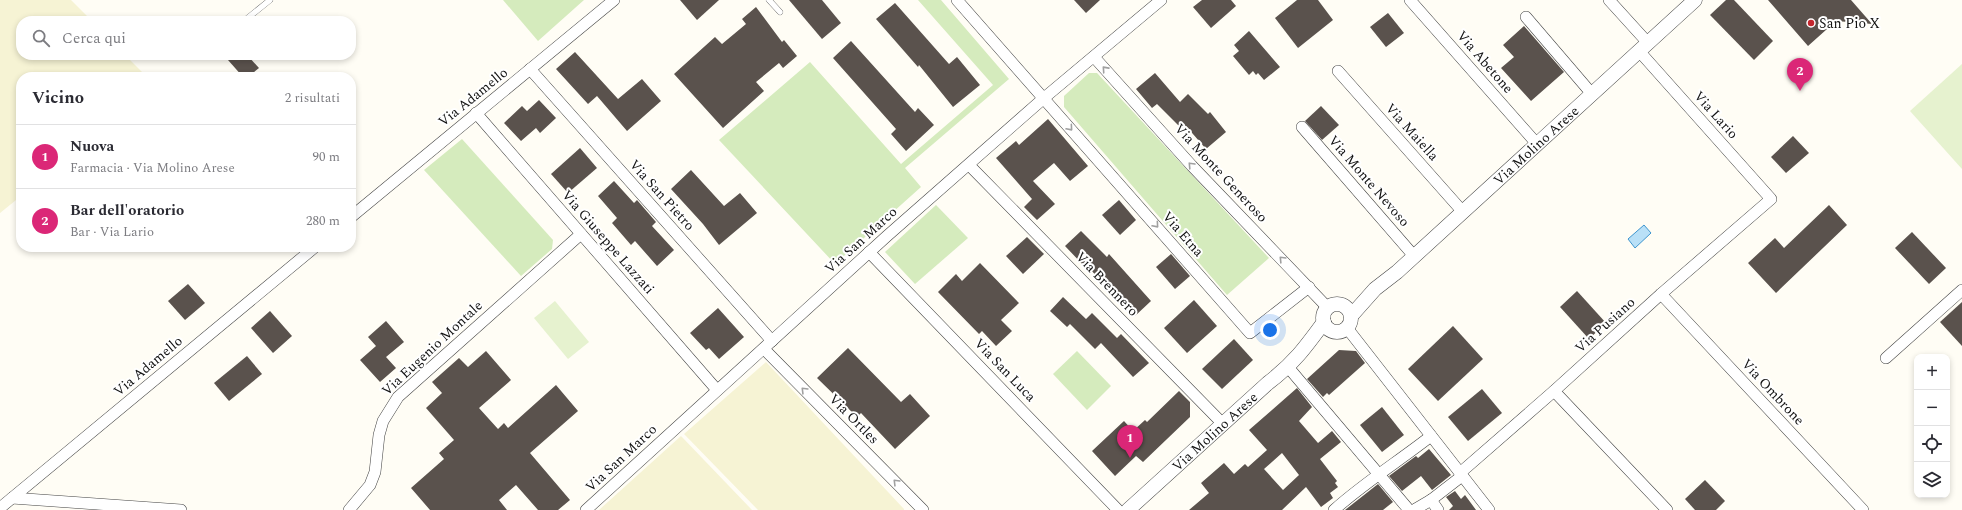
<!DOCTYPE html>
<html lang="it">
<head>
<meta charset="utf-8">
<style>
  body { margin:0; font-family:Spectral,serif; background:#f2f2f3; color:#2b2b33 }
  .controls { position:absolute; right:12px; bottom:12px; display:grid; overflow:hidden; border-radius:8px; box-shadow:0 2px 6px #0003 }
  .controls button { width:36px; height:36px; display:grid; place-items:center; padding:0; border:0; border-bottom:1px solid #e1e1e2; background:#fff; color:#2b2b33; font:20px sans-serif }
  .you { position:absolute; left:1270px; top:330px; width:14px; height:14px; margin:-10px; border:3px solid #fff; border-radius:50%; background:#1a73e8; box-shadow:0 0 0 6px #1a73e833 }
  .badge { display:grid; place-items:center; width:26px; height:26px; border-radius:50%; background:#db2777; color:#fff; font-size:13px; font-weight:700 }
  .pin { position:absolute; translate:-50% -33px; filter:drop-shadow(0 1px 2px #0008) }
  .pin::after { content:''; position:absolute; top:21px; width:14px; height:12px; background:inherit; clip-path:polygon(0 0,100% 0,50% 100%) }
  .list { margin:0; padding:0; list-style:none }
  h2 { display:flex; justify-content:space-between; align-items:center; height:52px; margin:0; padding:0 16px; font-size:17px }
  h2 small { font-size:13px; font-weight:400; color:#7c7c81 }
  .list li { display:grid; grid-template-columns:26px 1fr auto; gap:12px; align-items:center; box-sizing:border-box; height:64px; padding:0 16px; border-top:1px solid #e1e1e2 }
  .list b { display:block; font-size:15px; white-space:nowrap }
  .list p { margin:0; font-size:13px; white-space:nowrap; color:#7c7c81 }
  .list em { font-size:13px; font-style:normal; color:#7c7c81 }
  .icon { flex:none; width:22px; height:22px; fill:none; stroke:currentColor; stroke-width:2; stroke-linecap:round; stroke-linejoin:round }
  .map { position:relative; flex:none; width:1962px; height:510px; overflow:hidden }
  .search { position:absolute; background:#fff; box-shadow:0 2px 6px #0003; left:16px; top:16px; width:340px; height:44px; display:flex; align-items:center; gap:10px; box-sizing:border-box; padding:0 14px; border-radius:16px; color:#7c7c81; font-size:15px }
  .panel { position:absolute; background:#fff; box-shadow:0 2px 6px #0003; left:16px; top:72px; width:340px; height:180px; border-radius:16px }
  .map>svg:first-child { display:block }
  .farmland { fill:#f6f3d4 }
  .green { fill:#d5ebbd }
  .pitch { fill:#e6f2cf }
  .water { fill:#b9e0f7; stroke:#3f96cf }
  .building { fill:#5a524d; fill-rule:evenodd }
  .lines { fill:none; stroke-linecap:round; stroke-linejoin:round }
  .service-casing { stroke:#444; stroke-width:6 }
  .minor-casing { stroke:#444; stroke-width:12 }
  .tertiary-casing { stroke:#444; stroke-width:15 }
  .service { stroke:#fff; stroke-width:5.5 }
  .minor { stroke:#fff; stroke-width:11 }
  .tertiary { stroke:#fff; stroke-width:14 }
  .oneway { stroke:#a0a0a0 }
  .poi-dot { fill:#c4262e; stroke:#fff; stroke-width:1.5 }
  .labels { text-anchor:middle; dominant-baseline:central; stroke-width:4; stroke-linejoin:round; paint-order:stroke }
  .poi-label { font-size:14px; fill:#111; stroke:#fff; text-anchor:start }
  .street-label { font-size:14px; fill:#111; stroke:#fff }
</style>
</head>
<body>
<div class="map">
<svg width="1962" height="510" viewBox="0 0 1962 510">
  <rect width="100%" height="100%" fill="#fffdf5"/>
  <g class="farmland">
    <polygon points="0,0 71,0 92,21 21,21 21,55 125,55 147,77 21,77 21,196 0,213"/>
    <polygon points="766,362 904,509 904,510 758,510 684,434"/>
    <polygon points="681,436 752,510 599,510"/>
  </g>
  <g class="green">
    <polygon points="503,0 584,0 538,41"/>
    <polygon points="918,0 941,0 1009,79 905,168 921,187 835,264 719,140 810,62 901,164 993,85"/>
    <polygon points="1089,73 1097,73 1269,258 1227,295 1064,107 1064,96"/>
    <polygon points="462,139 553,240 552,249 521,276 424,170"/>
    <polygon points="936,205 968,238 915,284 885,252"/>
    <polygon points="1077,351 1111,386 1087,410 1053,374"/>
  </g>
  <g class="pitch">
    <polygon points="1962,64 1962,169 1910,111"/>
    <polygon points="555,301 589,342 568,359 534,318"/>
  </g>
  <polygon class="water" points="1644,225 1651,233 1635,248 1628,239"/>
  <g class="building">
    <polygon points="680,0 719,0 697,20"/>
    <polygon points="789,0 822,0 841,23 822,39"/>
    <polygon points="1074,0 1100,0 1086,13"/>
    <polygon points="1202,0 1231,0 1236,6 1211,28 1193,7"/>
    <polygon points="1297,0 1318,0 1333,20 1298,48 1275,18"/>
    <polygon points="1726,0 1734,0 1773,41 1754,60 1710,15"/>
    <polygon points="1768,0 1851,0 1872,24 1836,21 1808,46"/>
    <polygon points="895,3 949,64 957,57 980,85 953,107 919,65 918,67 876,19"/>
    <polygon points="756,7 782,42 784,40 797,56 783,68 779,63 756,82 764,91 723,128 674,74 715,37 722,44 746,24 742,19"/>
    <polygon points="1388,13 1404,33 1386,47 1370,27"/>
    <polygon points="1524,26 1564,72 1531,101 1501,68 1514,57 1503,45"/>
    <polygon points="1249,31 1280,67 1264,80 1258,73 1256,75 1253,71 1249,75 1233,56 1239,51 1234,45"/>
    <polygon points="851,41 915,112 918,108 934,125 906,151 891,134 896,129 833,58"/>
    <polygon points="575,52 618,99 642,79 661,101 627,131 597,96 588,104 556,69"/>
    <polygon points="233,55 247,55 259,68 248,77 243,77 228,60"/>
    <polygon points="1155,73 1180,102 1188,94 1208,114 1210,112 1226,132 1206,149 1186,126 1182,129 1157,104 1152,108 1136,89"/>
    <polygon points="539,100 556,118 540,133 536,128 521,141 504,123 522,106 527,111"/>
    <polygon points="1321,106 1339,125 1322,140 1305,121"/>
    <polygon points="1048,119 1088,166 1070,181 1054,163 1033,181 1055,204 1037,220 1024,207 1032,199 996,158 1016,141 1019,145"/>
    <polygon points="1793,136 1809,153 1786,173 1771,157"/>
    <polygon points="580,148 597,168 568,193 551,174"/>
    <polygon points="691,170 724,206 740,193 757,213 719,245 703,224 671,189"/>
    <polygon points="614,181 634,203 637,200 656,222 652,226 674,250 657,266 635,241 631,245 612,223 617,218 598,196"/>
    <polygon points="1119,200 1136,220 1120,235 1102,215"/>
    <polygon points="1829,205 1847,225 1776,293 1748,263 1775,238 1784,248"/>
    <polygon points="1081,231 1107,257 1109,254 1151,301 1135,316 1086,265 1085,267 1065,246"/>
    <polygon points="1912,232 1946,268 1929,284 1895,248"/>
    <polygon points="1027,237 1044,254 1023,274 1006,256"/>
    <polygon points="1171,254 1190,276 1175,289 1156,267"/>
    <polygon points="980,263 1019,303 1001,320 1012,331 996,346 982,331 979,334 938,292 956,274 962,281"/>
    <polygon points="188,284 205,303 185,320 168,301"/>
    <polygon points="1577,291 1606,323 1589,339 1560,307"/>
    <polygon points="1063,297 1086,319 1092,313 1117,338 1121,334 1149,363 1133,377 1101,343 1095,349 1070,324 1067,327 1050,311"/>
    <polygon points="1194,300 1217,326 1187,353 1164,328"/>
    <polygon points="1962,302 1962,346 1940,322"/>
    <polygon points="718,308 744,337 719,359 709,348 706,350 690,333"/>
    <polygon points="270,311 292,336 273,353 251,328"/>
    <polygon points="386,321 404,342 386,357 396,368 380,382 360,360 376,346 368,337"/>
    <polygon points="1453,326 1483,359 1438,401 1408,369"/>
    <polygon points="1234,339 1253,360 1222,389 1202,369"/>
    <polygon points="848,348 901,402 910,394 930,416 895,449 861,413 857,417 817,378"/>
    <polygon points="1339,350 1356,351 1365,363 1329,395 1327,393 1323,397 1307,379"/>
    <polygon points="486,351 511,380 479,408 498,429 504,423 508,428 556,385 578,411 530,453 570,500 558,510 538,510 516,485 499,500 507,510 430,510 411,488 444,459 439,453 454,440 426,408 442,393 432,382 459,358 468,367"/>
    <polygon points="247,356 262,374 229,401 214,383"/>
    <path d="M1297 388 1312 407 1299 421 1318 443 1332 431 1341 442 1320 459 1337 481 1335 483 1338 487 1330 493 1333 498 1321 507 1306 487 1282 510H1189L1209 493 1201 483 1224 463 1234 474 1245 464 1248 467 1267 450 1249 430ZM1282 453 1299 475 1283 490 1264 469Z"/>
    <polygon points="1482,389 1502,413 1468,441 1448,417"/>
    <polygon points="1179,391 1190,402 1190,417 1143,462 1136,456 1115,476 1092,451 1124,421 1133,431 1145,420 1147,422"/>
    <polygon points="1382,407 1404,435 1382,452 1360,425"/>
    <polygon points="1429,449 1451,475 1432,490 1421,476 1402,491 1389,476 1416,456 1418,458"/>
    <polygon points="1705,480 1725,501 1716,510 1695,510 1685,499"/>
    <polygon points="1378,484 1393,502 1383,510 1345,510"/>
    <polygon points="1455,491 1461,499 1465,495 1476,510 1449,510 1453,506 1446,497"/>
  </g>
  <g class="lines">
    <g class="service-casing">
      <g id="service">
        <polyline points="769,0 780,12"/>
        <polyline points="244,21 270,0"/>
      </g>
    </g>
    <g class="minor-casing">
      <g id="minor">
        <polyline points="957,0 1250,333 1309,287"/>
        <polyline points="1410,0 1537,144"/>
        <polyline points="1609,0 1648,43"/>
        <polyline points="1526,17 1592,94"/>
        <polyline points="1094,57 1192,166 1328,308"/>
        <polyline points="530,69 772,341"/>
        <polyline points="1338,71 1463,212"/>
        <polyline points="476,113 717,390"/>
        <polyline points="1302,127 1414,256"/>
        <polyline points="969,165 1223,424"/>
        <polyline points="351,217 614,0"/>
        <polyline points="869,252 1118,510"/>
        <polyline points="1661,294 1863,510"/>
        <polyline points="1347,328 1489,510"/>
        <polyline points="764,349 923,510"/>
        <polyline points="1886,358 1962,290"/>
        <polyline points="1288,367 1409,510"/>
        <polyline points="1554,391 1667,510"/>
        <polyline points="1460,473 1554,391 1661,294 1771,199 1639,51"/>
        <polyline points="12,498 181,510"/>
        <polyline points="1431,500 1438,510"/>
        <polyline points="0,508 315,247"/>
        <polyline points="349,510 370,485 375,472 379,435 383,421 398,397 581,234"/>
        <polyline points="586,510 887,236 1044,98 1161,0"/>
        <path d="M1334 510C1364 483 1399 461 1431 436"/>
        <polyline points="1414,510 1431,500 1462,476"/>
      </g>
    </g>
    <g class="tertiary-casing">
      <g id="tertiary">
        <circle cx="1337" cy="318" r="14"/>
        <path id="s1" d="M1351 316 1375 289 1397 272 1695 0"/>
        <path id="s2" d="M1128 510 1268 383C1294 363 1305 348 1324 322"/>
      </g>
    </g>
    <use href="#service" class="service"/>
    <use href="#minor" class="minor"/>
    <use href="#tertiary" class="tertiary"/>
  </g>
  <defs><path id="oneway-chevron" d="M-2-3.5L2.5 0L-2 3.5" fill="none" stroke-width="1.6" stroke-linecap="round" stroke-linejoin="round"/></defs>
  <g class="oneway">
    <use href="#oneway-chevron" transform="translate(1105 69) rotate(-132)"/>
    <use href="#oneway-chevron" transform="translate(1070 128) rotate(49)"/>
    <use href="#oneway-chevron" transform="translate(1191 165) rotate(-133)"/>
    <use href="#oneway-chevron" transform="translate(1156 225) rotate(49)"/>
    <use href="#oneway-chevron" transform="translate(1282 259) rotate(-134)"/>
    <use href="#oneway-chevron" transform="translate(804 390) rotate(-135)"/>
    <use href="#oneway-chevron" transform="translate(896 482) rotate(-135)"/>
  </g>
  <circle class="poi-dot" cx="1811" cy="23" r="4"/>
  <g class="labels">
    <g class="poi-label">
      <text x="1819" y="23">San Pio X</text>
    </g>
    <g class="street-label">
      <text transform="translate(1485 62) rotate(49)">Via Abetone</text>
      <text transform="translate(473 97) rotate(-39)">Via Adamello</text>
      <text transform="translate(1716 115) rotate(48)">Via Lario</text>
      <text transform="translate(1412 132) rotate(48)">Via Maiella</text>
      <text stroke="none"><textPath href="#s1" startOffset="252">Via Molino Arese</textPath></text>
      <text transform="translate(1221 173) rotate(47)">Via Monte Generoso</text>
      <text transform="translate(1369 181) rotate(49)">Via Monte Nevoso</text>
      <text transform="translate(662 195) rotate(48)">Via San Pietro</text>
      <text transform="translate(1183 234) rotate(49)">Via Etna</text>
      <text transform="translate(861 240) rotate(-42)">Via San Marco</text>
      <text transform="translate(608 242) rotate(49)">Via Giuseppe Lazzati</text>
      <text transform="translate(1107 284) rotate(46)">Via Brennero</text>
      <text transform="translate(1605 325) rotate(-42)">Via Pusiano</text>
      <text transform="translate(432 348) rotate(-43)">Via Eugenio Montale</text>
      <text transform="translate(148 366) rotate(-40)">Via Adamello</text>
      <text transform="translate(1005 370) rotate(46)">Via San Luca</text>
      <text transform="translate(1773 392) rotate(47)">Via Ombrone</text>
      <text transform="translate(854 419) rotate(45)">Via Ortles</text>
      <text stroke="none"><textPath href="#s2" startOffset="117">Via Molino Arese</textPath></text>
      <text transform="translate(621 458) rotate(-43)">Via San Marco</text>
    </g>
  </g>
</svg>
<div class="controls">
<button>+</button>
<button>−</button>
<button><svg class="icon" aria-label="locate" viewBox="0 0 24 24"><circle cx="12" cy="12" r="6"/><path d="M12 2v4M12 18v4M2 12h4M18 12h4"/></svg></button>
<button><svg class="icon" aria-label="layers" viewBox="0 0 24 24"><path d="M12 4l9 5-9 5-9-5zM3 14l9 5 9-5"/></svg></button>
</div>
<div class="you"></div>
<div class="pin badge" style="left:1130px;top:458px">1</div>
<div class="pin badge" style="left:1800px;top:91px">2</div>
<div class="search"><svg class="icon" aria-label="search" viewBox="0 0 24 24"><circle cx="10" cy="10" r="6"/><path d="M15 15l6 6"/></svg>Cerca qui</div>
<section class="panel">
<h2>Vicino<small>2 risultati</small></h2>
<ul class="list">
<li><span class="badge">1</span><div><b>Nuova</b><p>Farmacia · Via Molino Arese</p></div><em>90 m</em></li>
<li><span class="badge">2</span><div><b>Bar dell'oratorio</b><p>Bar · Via Lario</p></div><em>280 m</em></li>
</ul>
</section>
</div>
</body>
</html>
